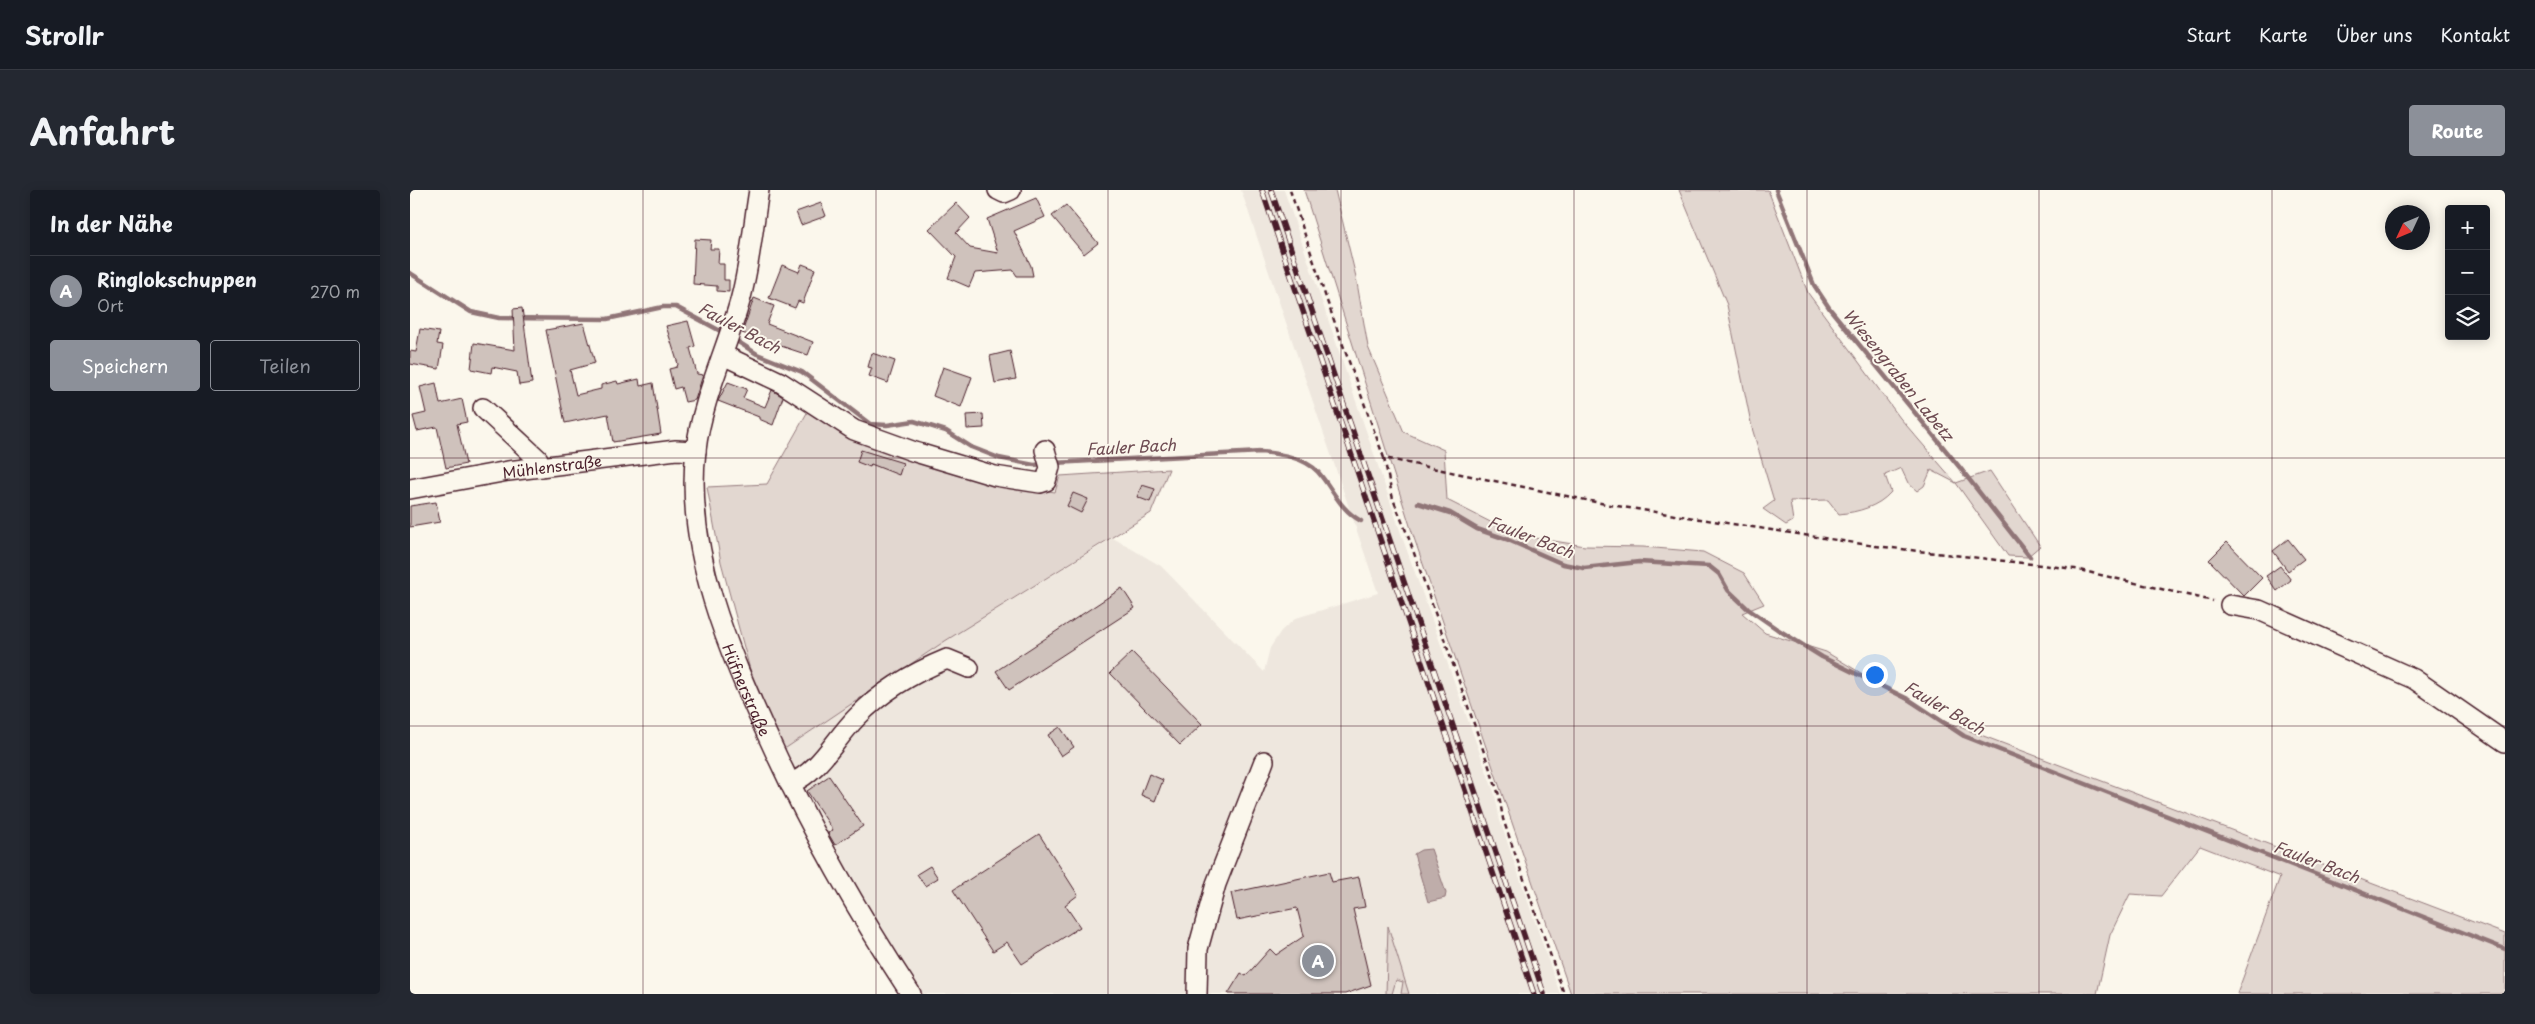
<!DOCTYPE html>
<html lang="de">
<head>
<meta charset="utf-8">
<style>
  body { margin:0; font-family:"Playpen Sans",sans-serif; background:#242831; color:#f1f3f6 }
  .controls { position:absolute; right:15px; top:15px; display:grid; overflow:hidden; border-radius:5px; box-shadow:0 2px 12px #0003 }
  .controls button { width:45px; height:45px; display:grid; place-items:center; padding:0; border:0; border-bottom:1px solid #363941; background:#171b24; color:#f1f3f6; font:25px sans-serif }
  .compass { position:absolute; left:1975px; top:15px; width:45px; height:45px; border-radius:50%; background:#171b24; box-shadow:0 2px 12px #0003; rotate:226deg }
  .you { position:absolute; left:1464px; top:484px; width:18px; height:18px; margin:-12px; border:4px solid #fff; border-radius:50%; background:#1a73e8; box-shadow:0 0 0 8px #1a73e833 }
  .badge { display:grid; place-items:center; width:32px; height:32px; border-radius:50%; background:#8c9099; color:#fff; font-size:16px; font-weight:700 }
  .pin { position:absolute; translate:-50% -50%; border:2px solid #fff; box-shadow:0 1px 5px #0006 }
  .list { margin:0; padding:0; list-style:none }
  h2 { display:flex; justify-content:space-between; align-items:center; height:65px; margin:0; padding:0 20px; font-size:21px }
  h2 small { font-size:16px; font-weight:400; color:#9ea1a6 }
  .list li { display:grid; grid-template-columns:32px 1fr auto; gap:15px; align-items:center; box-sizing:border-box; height:70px; padding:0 20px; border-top:1px solid #363941 }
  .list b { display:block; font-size:19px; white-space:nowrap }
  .list p { margin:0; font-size:16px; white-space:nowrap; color:#9ea1a6 }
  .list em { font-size:16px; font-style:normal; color:#9ea1a6 }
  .actions { display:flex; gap:10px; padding:15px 20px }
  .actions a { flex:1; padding:11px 0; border:1px solid #8c9099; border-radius:5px; text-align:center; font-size:18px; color:#8c9099 }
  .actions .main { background:#8c9099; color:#fff }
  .icon { flex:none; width:28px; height:28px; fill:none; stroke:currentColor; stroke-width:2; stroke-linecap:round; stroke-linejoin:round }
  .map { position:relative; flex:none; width:2095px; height:804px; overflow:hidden; border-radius:5px }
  header { display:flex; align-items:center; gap:30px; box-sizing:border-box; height:70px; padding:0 25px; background:#171b24; border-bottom:1px solid #363941 }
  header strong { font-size:24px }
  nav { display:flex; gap:28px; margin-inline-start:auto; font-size:18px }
  .intro { display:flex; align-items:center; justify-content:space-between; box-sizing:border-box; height:120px; padding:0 30px }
  h1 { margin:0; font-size:35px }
  .button { padding:12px 22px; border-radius:5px; background:#8c9099; color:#fff; font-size:18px; font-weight:700 }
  main { display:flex; gap:30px; padding:0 30px }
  aside { flex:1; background:#171b24; border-radius:5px; box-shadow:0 2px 12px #0003 }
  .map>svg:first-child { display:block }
  .built { fill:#eee7de }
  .green { fill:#e2d7d0; stroke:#967b7e }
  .water { fill:#bfadaa; stroke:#907477 }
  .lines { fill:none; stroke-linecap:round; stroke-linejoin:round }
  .stream { stroke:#907477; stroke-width:4.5 }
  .building { fill:#cfc2bc; stroke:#4a1f2b }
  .minor-casing { stroke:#4a1f2b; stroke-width:22 }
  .path { stroke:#4a1f2b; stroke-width:2.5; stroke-dasharray:5 4; stroke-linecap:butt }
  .minor { stroke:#fbf7ec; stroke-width:19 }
  .rail-casing { stroke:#4a1f2b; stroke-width:5.5 }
  .rail { stroke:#fbf7ec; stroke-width:4; stroke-dasharray:11; stroke-linecap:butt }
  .grid { fill:none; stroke:#4a1f2b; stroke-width:1; stroke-opacity:0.55 }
  .labels { text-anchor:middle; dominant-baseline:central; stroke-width:4; stroke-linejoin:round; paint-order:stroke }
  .street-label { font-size:15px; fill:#4a1f2b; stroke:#fbf7ec }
  .water-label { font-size:16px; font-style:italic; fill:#6d4a51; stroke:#fbf7ec }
</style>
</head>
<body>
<header>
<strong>Strollr</strong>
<nav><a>Start</a><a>Karte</a><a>Über uns</a><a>Kontakt</a></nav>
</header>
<div class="intro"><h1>Anfahrt</h1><a class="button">Route</a></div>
<main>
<aside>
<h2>In der Nähe<small></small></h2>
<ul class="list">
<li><span class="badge">A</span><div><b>Ringlokschuppen</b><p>Ort</p></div><em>270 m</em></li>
</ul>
<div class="actions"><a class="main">Speichern</a><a>Teilen</a></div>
</aside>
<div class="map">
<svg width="2095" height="804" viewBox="0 0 2095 804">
  <rect width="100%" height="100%" fill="#fbf7ec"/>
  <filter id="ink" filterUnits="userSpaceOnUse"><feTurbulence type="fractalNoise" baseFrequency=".02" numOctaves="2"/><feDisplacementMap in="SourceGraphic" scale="10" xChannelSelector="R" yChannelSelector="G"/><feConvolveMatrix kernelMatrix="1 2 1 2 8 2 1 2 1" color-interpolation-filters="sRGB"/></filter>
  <g filter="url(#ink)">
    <polygon class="built" points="831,0 874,0 995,355 1085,605 1090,631 1150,804 512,804 478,754 414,646 373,560 535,451 703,348 751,376 854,482 860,458 871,441 886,428 968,403"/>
    <g class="green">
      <polygon points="894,0 925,0 946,87 958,157 994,242 1034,260 1037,310 1106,345 1175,356 1233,357 1293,362 1334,383 1354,414 1332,423 1355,443 1416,462 1526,528 2095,744 2095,804 1827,804 1870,687 1790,656 1751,706 1720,704 1700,745 1687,804 1161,804 1002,342"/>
      <path d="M1269 0H1358L1398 103 1490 228 1546 293 1580 281 1630 356 1617 367 1598 366 1546 293 1521 280 1514 296 1507 301 1498 293 1491 278 1475 285 1481 302C1468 317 1448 322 1429 324L1418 310 1380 311 1383 331 1376 335 1353 319 1364 311 1342 238 1317 115Z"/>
      <polygon points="398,221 591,293 645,302 650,286 759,279 741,323 535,451 373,560 345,498 311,372 297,297 357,294"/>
      <polygon points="978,736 999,804 991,804 993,792 986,790 982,804 976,804"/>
    </g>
    <polygon class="water" points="1021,659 1036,703 1035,708 1018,712 1004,664 1011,660"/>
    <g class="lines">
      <g class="stream">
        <polyline points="1366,0 1404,95 1420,119 1551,279 1620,367"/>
        <polyline points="0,83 61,122 89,128 197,129 253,117 266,117 316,144"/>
        <polyline points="322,148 347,164 392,182 460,234 477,235 504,231 536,241 561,257 589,268 624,275 634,274"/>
        <path d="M644 273 851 262C870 264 894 267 908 282 923 299 930 320 951 331"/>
        <polyline points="1008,313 1040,323 1067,339 1096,349 1153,374 1174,378 1229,372 1299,376 1309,384 1318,400 1338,419 1367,439 1412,467 1498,509 1554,546 2095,759"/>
      </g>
    </g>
    <g class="building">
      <polygon points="626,8 635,27 604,41 621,76 623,86 607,86 603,80 565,83 559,97 538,88 546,67 519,39 546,13 560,28 546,43 560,58 588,63 577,29"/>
      <polygon points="411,13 416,26 391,35 386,22"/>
      <polygon points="656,15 688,53 674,64 642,26"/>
      <polygon points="285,49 301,50 300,59 309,59 308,74 314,74 314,90 319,90 319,102 307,101 307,96 283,94"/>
      <polygon points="392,74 405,79 393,113 388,111 385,118 359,108 372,75 389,82"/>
      <polygon points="344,108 364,116 357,134 403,152 398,165 332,143"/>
      <polygon points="112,118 122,193 109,195 107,182 82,177 81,183 61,179 64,153 105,160 103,119"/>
      <polygon points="278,131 285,156 280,158 287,184 293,185 285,210 275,212 271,197 264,199 259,179 267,177 268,174 256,136"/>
      <polygon points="174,133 185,173 160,180 166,205 191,199 191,195 207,191 208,194 229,189 230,196 243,193 251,244 203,252 198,224 155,233 136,140"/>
      <polygon points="10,139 29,142 27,154 33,155 29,179 0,174 0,161 6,162"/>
      <polygon points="600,161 606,189 585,193 580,166"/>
      <polygon points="462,163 485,171 478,193 459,186 462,178 458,177"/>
      <polygon points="533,177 562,187 551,217 523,206"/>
      <polygon points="318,192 337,199 333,208 355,217 362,200 373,207 363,235 349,229 349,227 308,211"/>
      <polygon points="26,193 30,214 52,209 57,232 47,234 56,274 36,278 27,237 7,241 3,226 16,223 10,197"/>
      <polygon points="573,224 574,238 557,239 556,225"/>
      <polygon points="451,260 493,273 489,285 461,274 460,277 447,272"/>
      <polygon points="732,295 745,299 740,312 727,307"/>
      <polygon points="663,303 678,309 671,323 657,316"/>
      <polygon points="26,312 30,332 0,337 0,316"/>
      <polygon points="1878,349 1894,369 1878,381 1863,361"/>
      <polygon points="1817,352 1852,388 1834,406 1799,370"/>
      <polygon points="1870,376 1881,390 1867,401 1856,386"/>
      <polygon points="712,398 725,418 599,500 586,481"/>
      <polygon points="722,462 792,534 770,555 700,483"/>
      <polygon points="650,537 664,557 651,566 638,545"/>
      <polygon points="739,584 753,590 745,611 731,605"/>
      <polygon points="419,586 453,636 425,655 418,643 423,640 397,601"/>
      <polygon points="629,644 668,705 655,715 670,737 612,774 597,752 583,761 543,700"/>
      <polygon points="520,676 528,688 515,696 507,684"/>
      <polygon points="919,682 922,692 949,687 955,717 943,719 961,795 935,804 818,804 831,783 836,786 860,759 866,765 894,746 887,718 827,730 821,703"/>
    </g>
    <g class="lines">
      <g class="minor-casing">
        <g id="minor">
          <path id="s1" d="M349 0C343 37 340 75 330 111 317 158 291 213 286 260 274 360 319 462 360 551 400 639 448 723 501 804"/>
          <polyline points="588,0 594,3 601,0"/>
          <polyline points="313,165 370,192 444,240 505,262 585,286 630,293 636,291 640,277 635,260"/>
          <polyline points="73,218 128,269 131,277"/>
          <path id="s2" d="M0 299 98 281 266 260 286 261"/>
          <polyline points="1820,415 1849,420 2004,489 2095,552"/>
          <path d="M380 594C411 580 424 550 447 527 471 502 505 482 537 469L559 478"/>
          <polyline points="787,804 788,759 806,694 854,571"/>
        </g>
      </g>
      <g class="path">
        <polyline points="880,0 917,111 974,268 1200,315 1465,356 1665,379 1803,411"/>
        <polyline points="974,268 983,309 998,346 1089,605 1093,629 1154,804"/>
      </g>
      <use href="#minor" class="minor"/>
      <g class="rail-casing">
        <g id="rail">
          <polyline points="852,0 1124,804"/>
          <polyline points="861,0 1134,804"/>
        </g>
      </g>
      <use href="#rail" class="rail"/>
    </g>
  </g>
  <path class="grid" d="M233 0V804M466 0V804M698 0V804M931 0V804M1164 0V804M1397 0V804M1629 0V804M1862 0V804M0 268H2095M0 536H2095"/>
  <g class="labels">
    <g class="street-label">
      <text stroke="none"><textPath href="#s2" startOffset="144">Mühlenstraße</textPath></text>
      <text stroke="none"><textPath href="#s1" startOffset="516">Hüfnerstraße</textPath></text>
    </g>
    <g class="water-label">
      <text transform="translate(330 137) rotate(28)">Fauler Bach</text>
      <text transform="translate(1489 184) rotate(51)">Wiesengraben Labetz</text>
      <text transform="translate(721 256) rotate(-3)">Fauler Bach</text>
      <text transform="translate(1121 346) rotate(21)">Fauler Bach</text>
      <text transform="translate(1535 517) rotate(30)">Fauler Bach</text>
      <text transform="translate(1907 671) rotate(21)">Fauler Bach</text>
    </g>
  </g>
</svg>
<div class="controls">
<button>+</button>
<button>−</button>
<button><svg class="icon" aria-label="layers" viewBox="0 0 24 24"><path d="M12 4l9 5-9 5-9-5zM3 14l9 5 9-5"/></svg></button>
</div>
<svg class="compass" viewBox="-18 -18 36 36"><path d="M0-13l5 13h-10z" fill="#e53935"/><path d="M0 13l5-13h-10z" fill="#9ea1a6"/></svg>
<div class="you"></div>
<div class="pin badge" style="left:908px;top:771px">A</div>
</div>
</main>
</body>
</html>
